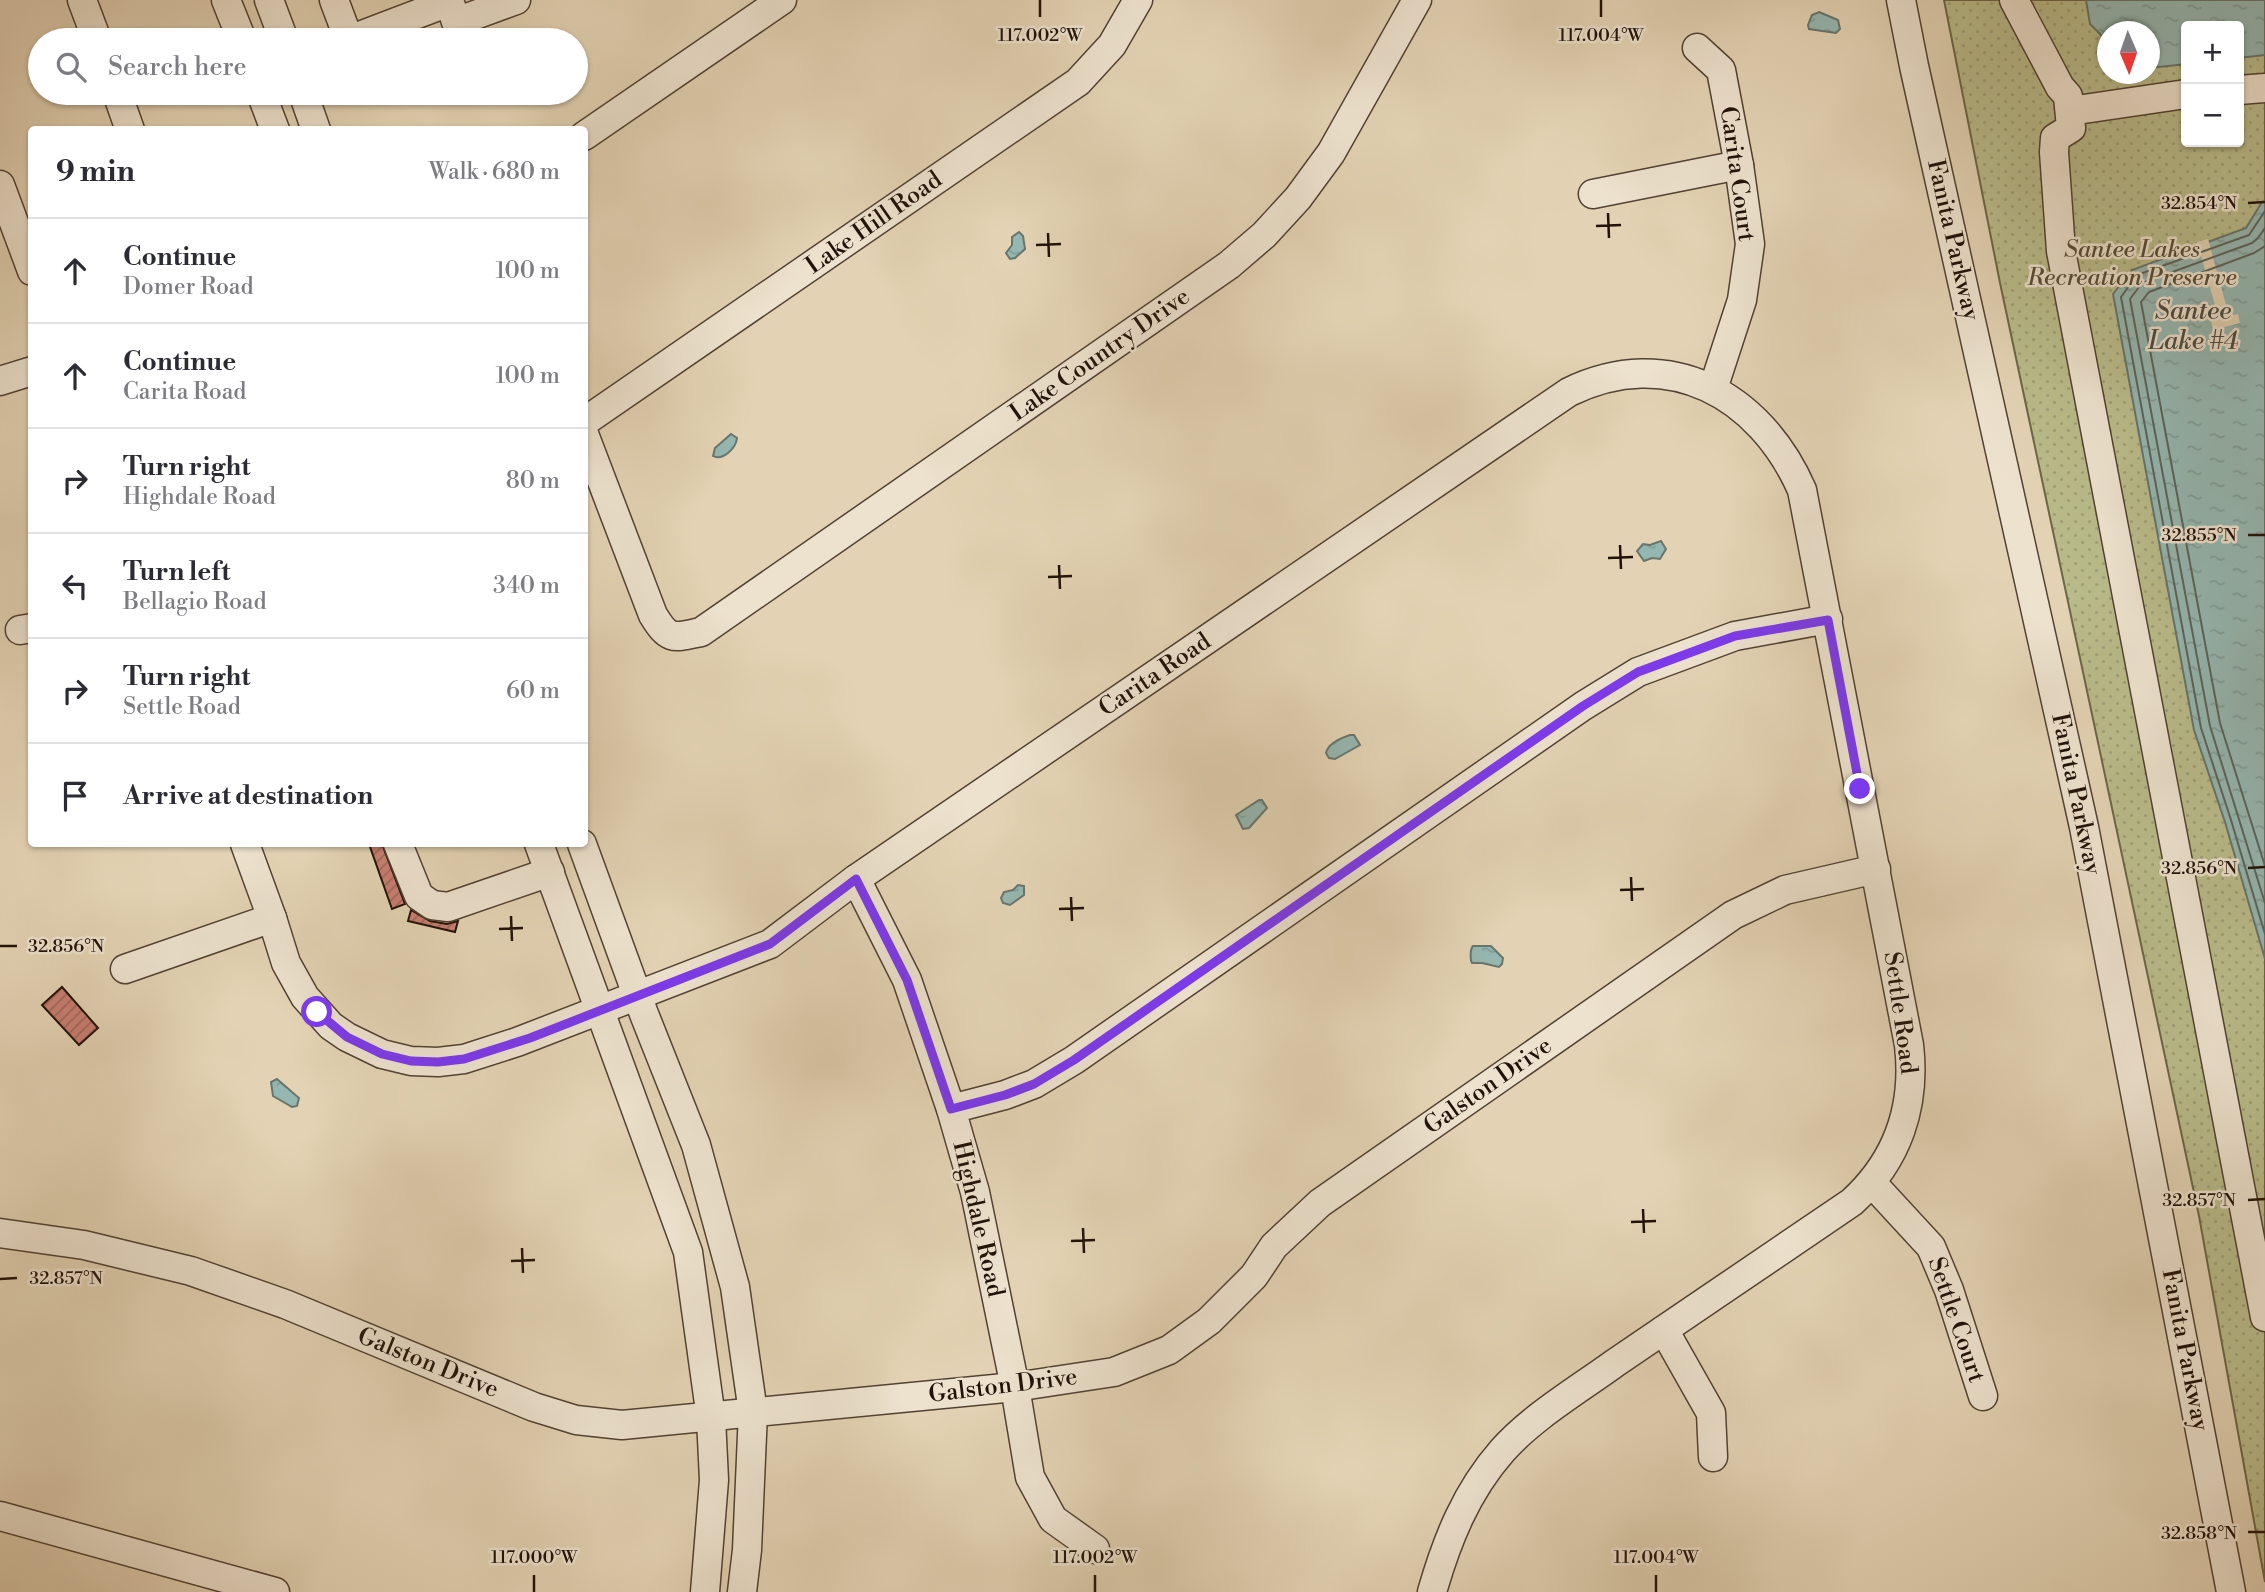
<!DOCTYPE html>
<html lang="en">
<head>
<meta charset="utf-8">
<style>
  body { margin:0; font-family:"Libre Bodoni",serif; background:#f7f7f7; color:#2b2b33 }
  .controls { position:absolute; right:21px; top:21px; display:grid; overflow:hidden; border-radius:7px; box-shadow:0 2px 5px #0004 }
  .controls button { width:63px; height:63px; display:grid; place-items:center; padding:0; border:0; border-bottom:2px solid #e1e1e2; background:#fff; color:#2b2b33; font:35px sans-serif }
  .compass { position:absolute; left:2097px; top:21px; width:63px; height:63px; border-radius:50%; background:#fff; box-shadow:0 2px 5px #0004; rotate:178deg }
  .stop { position:absolute; width:21px; height:21px; margin:-16px; border:5px solid #7c3aed; border-radius:50%; background:#fff }
  .stop.end { background:#7c3aed; border-color:#fff; box-shadow:0 2px 7px #0008 }
  .list { margin:0; padding:0; list-style:none }
  h2 { display:flex; justify-content:space-between; align-items:center; height:91px; margin:0; padding:0 28px; font-size:30px }
  h2 small { font-size:23px; font-weight:400; color:#7c7c81 }
  .list li { display:grid; grid-template-columns:46px 1fr auto; gap:21px; align-items:center; box-sizing:border-box; height:105px; padding:0 28px; border-top:2px solid #e1e1e2 }
  .list b { display:block; font-size:26px; white-space:nowrap }
  .list p { margin:0; font-size:23px; white-space:nowrap; color:#7c7c81 }
  .list em { font-size:23px; font-style:normal; color:#7c7c81 }
  .icon { flex:none; width:38px; height:38px; fill:none; stroke:currentColor; stroke-width:2; stroke-linecap:round; stroke-linejoin:round }
  .map { position:relative; flex:none; width:2265px; height:1592px; overflow:hidden }
  .search { position:absolute; background:#fff; box-shadow:0 2px 5px #0004; left:28px; top:28px; width:560px; height:77px; display:flex; align-items:center; gap:18px; box-sizing:border-box; padding:0 24px; border-radius:38px; color:#7c7c81; font-size:26px }
  .panel { position:absolute; background:#fff; box-shadow:0 2px 5px #0004; left:28px; top:126px; width:560px; height:721px; border-radius:7px }
  .map>svg:first-child { display:block }
  .park { fill:url(#park-dots); stroke:#6d6649; stroke-width:2; fill-rule:evenodd }
  .water { fill:url(#water-ripples); stroke:#67756d; stroke-width:2 }
  .pier { fill:#e3d3b4 }
  .lines { fill:none; stroke-linecap:round; stroke-linejoin:round }
  .shore { stroke:#5b645c; stroke-width:2 }
  .building { fill:url(#building-hatch); stroke:#211208; stroke-width:2 }
  .minor-casing { stroke:#524233; stroke-width:31 }
  .minor { stroke:#ede2ce; stroke-width:28 }
  .route { stroke:#7c3aed; stroke-width:9 }
  .ticks { fill:none; stroke:#211208; stroke-width:2.5 }
  .labels { text-anchor:middle; dominant-baseline:central; stroke-width:5; stroke-linejoin:round; paint-order:stroke }
  .street-label { font-size:24px; fill:#211208; stroke:#ede2ce }
  .park-label { font-size:24px; font-style:italic; fill:#564d36; stroke:#ede2ce }
  .water-label { font-size:26px; font-style:italic; fill:#4a4c43; stroke:#ede2ce }
  .ticks-label { font-size:18px; text-anchor:middle; fill:#211208; stroke:#ede2ce; stroke-width:5; stroke-linejoin:round; paint-order:stroke }
</style>
</head>
<body>
<div class="map">
<svg width="2265" height="1592" viewBox="0 0 2265 1592">
  <defs>
    <pattern id="park-dots" width="8" height="8" patternUnits="userSpaceOnUse" patternTransform="scale(1.75)"><rect width="8" height="8" fill="#b9bb8a"/><path d="M2 2h.1M6 6h.1" fill="none" stroke="#9fa076" stroke-width="1.8" stroke-linecap="round"/></pattern>
    <pattern id="water-ripples" width="26" height="14" patternUnits="userSpaceOnUse" patternTransform="scale(1.75)"><rect width="26" height="14" fill="#95b7b1"/><path d="M2 4q2-2 4 0t4 0M15 11q2-2 4 0t4 0" fill="none" stroke="#809c97"/></pattern>
    <pattern id="building-hatch" width="6" height="6" patternUnits="userSpaceOnUse" patternTransform="scale(1.75)"><rect width="6" height="6" fill="#c97f72"/><path d="M-1 1l2-2M0 6l6-6M5 7l2-2" fill="none" stroke="#a3675c"/></pattern>
  </defs>
  <rect width="100%" height="100%" fill="#e3d3b4"/>
  <filter id="stains"><feTurbulence type="fractalNoise" baseFrequency=".00286" numOctaves="4"/><feColorMatrix values="0 0 0 0 .2 0 0 0 0 .09 0 0 0 0 .02 0 0 0 .5 -.17"/></filter>
  <radialGradient id="worn" r=".72"><stop offset=".6" stop-color="#630" stop-opacity="0"/><stop offset="1" stop-color="#630" stop-opacity=".3"/></radialGradient>
  <path class="park" d="M1944 0H2265V1582L2199 1216 2000 283ZM2186 26H2239V142H2186ZM2108 32H2150V74H2108Z"/>
  <g class="water">
    <polygon points="2086,0 2265,0 2265,55 2239,58 2239,26 2186,26 2186,64 2150,68 2150,32 2108,32 2107,41 2090,24"/>
    <polygon points="1819,12 1838,20 1840,29 1836,33 1809,29 1808,25 1812,15"/>
    <polygon points="2265,201 2265,959 2225,822 2194,730 2113,294 2132,270 2246,228 2262,202"/>
    <polygon points="1019,232 1023,236 1025,249 1015,258 1010,259 1006,253 1012,245 1012,237"/>
    <path d="M731 434 737 438C736 449 722 461 713 456L715 448Z"/>
    <polygon points="1661,541 1666,549 1660,559 1652,558 1644,561 1637,551 1643,544 1650,545"/>
    <path d="M1350 735H1354L1360 745 1335 759 1329 758 1326 753C1328 743 1341 738 1350 735Z"/>
    <polygon points="1259,800 1262,800 1267,808 1249,828 1243,829 1236,815"/>
    <polygon points="1018,885 1024,886 1024,895 1010,905 1003,903 1001,898 1004,892 1013,890"/>
    <path d="M1473 946H1491L1503 958 1502 964 1499 967 1482 963H1472C1470 960 1470 949 1473 946Z"/>
    <polygon points="277,1079 299,1098 297,1106 292,1107 273,1096 271,1082"/>
  </g>
  <polygon class="pier" points="2208,239 2229,316 2238,314 2240,323 2213,330 2211,321 2219,319 2197,242"/>
  <g class="lines">
    <g class="shore">
      <polyline points="2265,211 2249,235 2137,275 2121,297 2201,728 2231,820 2265,934"/>
      <polyline points="2265,228 2258,238 2252,243 2142,283 2130,299 2210,726 2265,903"/>
      <polyline points="2265,246 2254,253 2149,292 2141,302 2220,723 2265,866"/>
    </g>
  </g>
  <g class="building">
    <polygon points="369,844 382,844 405,904 392,909"/>
    <polygon points="411,910 430,921 447,924 458,921 455,932 408,921"/>
    <polygon points="62,987 98,1028 79,1045 42,1005"/>
  </g>
  <g class="lines">
    <g class="minor-casing">
      <g id="minor">
        <polyline points="82,0 97,40"/>
        <polyline points="226,0 242,40"/>
        <polyline points="269,0 284,40"/>
        <polyline points="334,0 349,40 449,2"/>
        <polyline points="449,0 456,22 516,0"/>
        <polyline points="1901,0 1914,66 2084,827 2231,1592"/>
        <polyline points="2014,0 2060,87 2068,96 2071,128 2055,138 2054,152 2061,251 2265,1317"/>
        <polyline points="1697,48 1721,70 1739,165 1750,244 1742,300 1713,389"/>
        <polyline points="2239,90 2265,88"/>
        <polyline points="117,93 130,130"/>
        <polyline points="261,93 275,130"/>
        <polyline points="303,93 316,130"/>
        <polyline points="2070,111 2186,94"/>
        <polyline points="584,136 782,0"/>
        <polyline points="0,185 32,271"/>
        <polyline points="1593,194 1739,165"/>
        <polyline points="0,381 32,371"/>
        <polyline points="584,422 1078,82 1112,45 1138,0"/>
        <path d="M584 434 653 615C669 641 673 638 701 632L1229 265 1264 235 1298 198 1331 153 1417 0"/>
        <polyline points="20,630 32,628"/>
        <path d="M245 844 272 918 286 963 305 997 331 1026 347 1037 382 1054 411 1061 438 1062 464 1059 517 1042 770 944 856 879 1569 392C1668 344 1760 394 1802 490L1909 1045C1916 1106 1898 1160 1852 1202 1773 1256 1694 1309 1615 1363 1578 1390 1532 1417 1502 1451 1466 1492 1447 1540 1432 1592"/>
        <polyline points="398,844 419,896 432,905 448,907 550,872"/>
        <polyline points="539,844 688,1252 711,1418 714,1480 705,1592"/>
        <polyline points="582,844 644,1014 696,1145 735,1287 753,1412 747,1550 742,1592"/>
        <polyline points="856,879 907,980 951,1109 975,1192 1015,1387 1030,1477 1053,1519 1095,1549"/>
        <polyline points="125,969 272,918"/>
        <polyline points="951,1109 1005,1095 1034,1084 1074,1060 1583,706 1638,672 1735,636 1828,619"/>
        <polyline points="1872,1183 1931,1247 1949,1290 1983,1396"/>
        <polyline points="0,1233 84,1245 191,1271 285,1304 534,1407 576,1420 622,1425 1015,1387 1114,1372 1169,1350 1209,1321 1254,1276 1274,1246 1320,1203 1733,915 1785,890 1876,869"/>
        <polyline points="1664,1330 1711,1413 1713,1457"/>
        <polyline points="0,1516 275,1592"/>
      </g>
    </g>
    <use href="#minor" class="minor"/>
  </g>
  <g class="lines">
    <polyline class="route" points="317,1012 347,1037 382,1054 411,1061 438,1062 464,1059 530,1038 770,944 856,879 907,980 951,1109 1005,1095 1034,1084 1074,1060 1583,706 1638,672 1735,636 1828,620 1860,789"/>
  </g>
  <path class="ticks" d="M1040 0V17M1601 0V17M2248 203 2265 202M1608 213 1609 238M1596 226 1621 225M1048 233 1049 257M1036 245 1061 244M2248 535H2265M1620 545 1621 569M1608 558 1633 557M1059 565 1060 589M1048 577 1072 576M2248 868 2265 867M1631 877 1632 901M1620 890 1644 889M1071 897 1072 921M1059 909 1084 908M511 916 512 941M499 929 523 928M0 946H17M2248 1200 2265 1199M1643 1209 1644 1233M1631 1222 1656 1221M1083 1228 1084 1253M1071 1241 1095 1240M522 1248 523 1273M511 1261 535 1260M0 1279 17 1278M2248 1532H2265M534 1575V1592M1095 1575V1592M1656 1575V1592"/>
  <g class="labels">
    <g class="street-label">
      <text transform="translate(1737 174) rotate(82)">Carita Court</text>
      <text transform="translate(874 223) rotate(-35)">Lake Hill Road</text>
      <text transform="translate(1953 240) rotate(77)">Fanita Parkway</text>
      <text transform="translate(1100 355) rotate(-35)">Lake Country Drive</text>
      <text transform="translate(1155 675) rotate(-34)">Carita Road</text>
      <text transform="translate(2076 794) rotate(78)">Fanita Parkway</text>
      <text transform="translate(1900 1013) rotate(82)">Settle Road</text>
      <text transform="translate(1488 1086) rotate(-35)">Galston Drive</text>
      <text transform="translate(978 1219) rotate(77)">Highdale Road</text>
      <text transform="translate(1956 1320) rotate(71)">Settle Court</text>
      <text transform="translate(2185 1350) rotate(79)">Fanita Parkway</text>
      <text transform="translate(428 1363) rotate(22)">Galston Drive</text>
      <text transform="translate(1003 1386) rotate(-7)">Galston Drive</text>
    </g>
    <g class="park-label">
      <text x="2132" y="250">Santee Lakes<tspan x="2132" dy="28">Recreation Preserve</tspan></text>
    </g>
    <g class="water-label">
      <text x="2193" y="311">Santee<tspan x="2193" dy="30">Lake #4</tspan></text>
    </g>
  </g>
  <g class="ticks-label">
    <text x="1040" y="41">117.002°W</text>
    <text x="1601" y="41">117.004°W</text>
    <text x="2199" y="209">32.854°N</text>
    <text x="2199" y="541">32.855°N</text>
    <text x="2199" y="874">32.856°N</text>
    <text x="66" y="952">32.856°N</text>
    <text x="2199" y="1206">32.857°N</text>
    <text x="66" y="1284">32.857°N</text>
    <text x="2199" y="1539">32.858°N</text>
    <text x="534" y="1563">117.000°W</text>
    <text x="1095" y="1563">117.002°W</text>
    <text x="1656" y="1563">117.004°W</text>
  </g>
  <rect width="100%" height="100%" filter="url(#stains)"/>
  <rect width="100%" height="100%" fill="url(#worn)"/>
</svg>
<div class="controls">
<button>+</button>
<button>−</button>
</div>
<svg class="compass" viewBox="-18 -18 36 36"><path d="M0-13l5 13h-10z" fill="#e53935"/><path d="M0 13l5-13h-10z" fill="#7c7c81"/></svg>
<div class="stop" style="left:317px;top:1012px"></div>
<div class="stop end" style="left:1860px;top:789px"></div>
<div class="search"><svg class="icon" aria-label="search" viewBox="0 0 24 24"><circle cx="10" cy="10" r="6"/><path d="M15 15l6 6"/></svg>Search here</div>
<section class="panel">
<h2>9 min<small>Walk · 680 m</small></h2>
<ul class="list">
<li><svg class="icon" aria-label="ahead" viewBox="0 0 24 24"><path d="M12 20V5M6 11l6-6 6 6"/></svg><div><b>Continue</b><p>Domer Road</p></div><em>100 m</em></li>
<li><svg class="icon" aria-label="ahead" viewBox="0 0 24 24"><path d="M12 20V5M6 11l6-6 6 6"/></svg><div><b>Continue</b><p>Carita Road</p></div><em>100 m</em></li>
<li><svg class="icon" aria-label="right" viewBox="0 0 24 24"><path d="M7 20v-9h11M14 6l5 5-5 5"/></svg><div><b>Turn right</b><p>Highdale Road</p></div><em>80 m</em></li>
<li><svg class="icon" aria-label="left" viewBox="0 0 24 24"><path d="M17 20v-9H6M10 6l-5 5 5 5"/></svg><div><b>Turn left</b><p>Bellagio Road</p></div><em>340 m</em></li>
<li><svg class="icon" aria-label="right" viewBox="0 0 24 24"><path d="M7 20v-9h11M14 6l5 5-5 5"/></svg><div><b>Turn right</b><p>Settle Road</p></div><em>60 m</em></li>
<li><svg class="icon" aria-label="arrive" viewBox="0 0 24 24"><path d="M6 21V4h12l-3 4 3 4H6"/></svg><div><b>Arrive at destination</b></div></li>
</ul>
</section>
</div>
</body>
</html>
